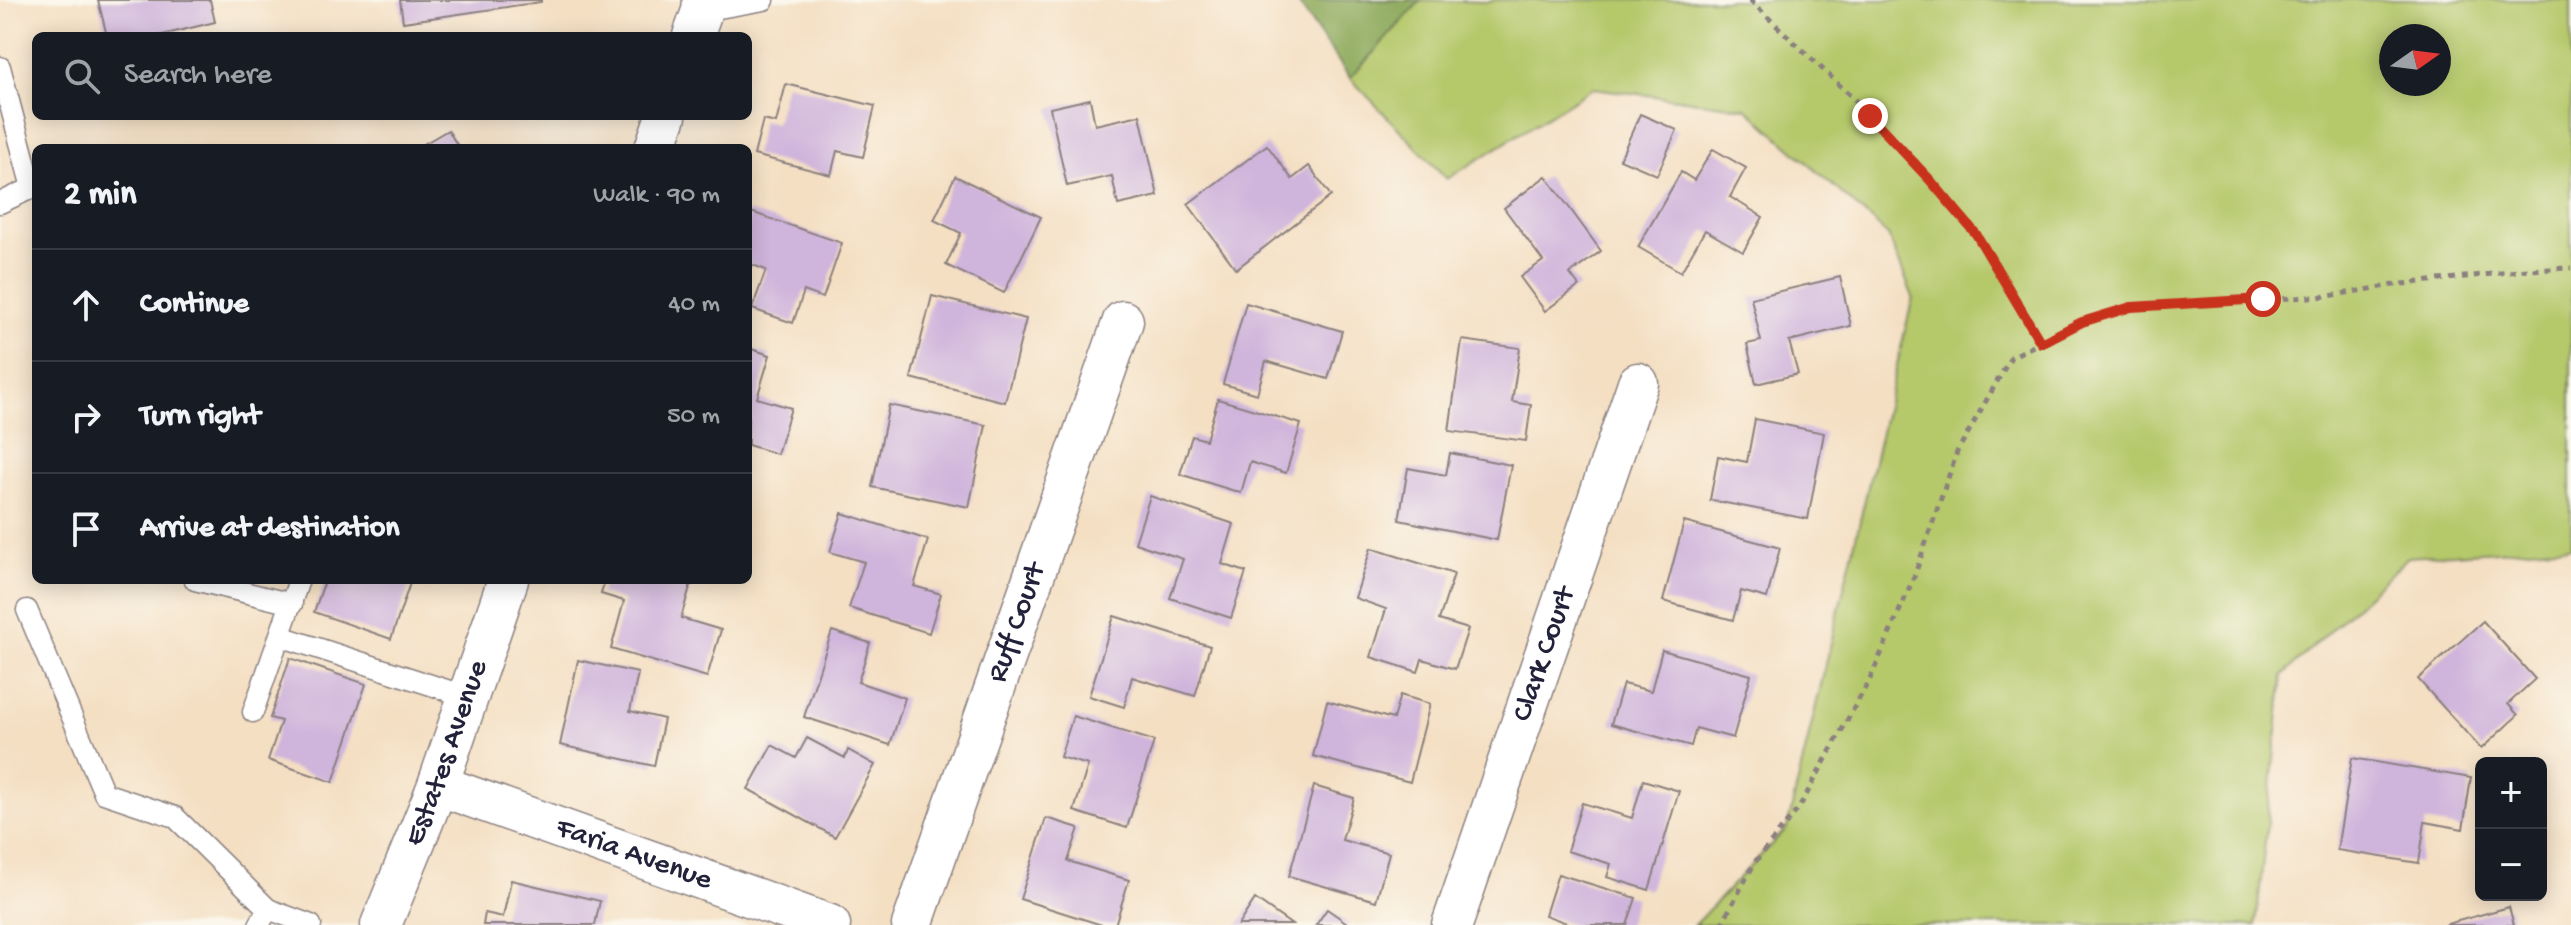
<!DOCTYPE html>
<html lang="en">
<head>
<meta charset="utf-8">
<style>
  body { margin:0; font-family:"Gochi Hand",sans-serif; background:#242831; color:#f1f3f6 }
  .controls { position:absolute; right:24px; bottom:24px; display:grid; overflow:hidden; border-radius:12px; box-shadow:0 4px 20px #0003 }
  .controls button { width:72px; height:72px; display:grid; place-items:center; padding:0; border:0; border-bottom:2px solid #363941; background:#171b24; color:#f1f3f6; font:40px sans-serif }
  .compass { position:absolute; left:2379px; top:24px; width:72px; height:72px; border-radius:50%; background:#171b24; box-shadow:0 4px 20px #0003; rotate:76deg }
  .stop { position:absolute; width:24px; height:24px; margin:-18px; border:6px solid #c8321e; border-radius:50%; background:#fff }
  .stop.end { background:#c8321e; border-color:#fff; box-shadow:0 2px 8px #0008 }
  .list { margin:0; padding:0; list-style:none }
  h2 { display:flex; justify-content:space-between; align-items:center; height:104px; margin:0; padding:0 32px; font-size:34px }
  h2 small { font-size:26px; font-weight:400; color:#9ea1a6 }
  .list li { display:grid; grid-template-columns:52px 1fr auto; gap:24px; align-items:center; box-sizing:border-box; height:112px; padding:0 32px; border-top:2px solid #363941 }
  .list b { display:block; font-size:30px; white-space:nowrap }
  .list em { font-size:26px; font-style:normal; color:#9ea1a6 }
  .icon { flex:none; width:44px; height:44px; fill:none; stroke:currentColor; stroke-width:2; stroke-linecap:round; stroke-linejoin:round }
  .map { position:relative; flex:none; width:2571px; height:925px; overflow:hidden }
  .search { position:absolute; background:#171b24; box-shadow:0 4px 20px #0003; left:32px; top:32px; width:720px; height:88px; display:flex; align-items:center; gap:20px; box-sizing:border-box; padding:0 28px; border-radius:12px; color:#9ea1a6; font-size:30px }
  .panel { position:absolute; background:#171b24; box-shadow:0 4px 20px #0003; left:32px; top:144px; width:720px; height:440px; border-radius:12px }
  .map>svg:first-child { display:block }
  .green { fill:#b5c86b; stroke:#6c7553; stroke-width:2; fill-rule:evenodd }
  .forest { fill:#90ac5f; stroke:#59674d; stroke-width:2 }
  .building { fill:#cfb4db }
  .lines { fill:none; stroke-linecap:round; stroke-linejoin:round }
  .service-casing { stroke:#8b807f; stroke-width:23 }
  .minor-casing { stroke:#8b807f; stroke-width:43 }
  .path { stroke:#8b807f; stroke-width:5; stroke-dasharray:6 6; stroke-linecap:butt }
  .service { stroke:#fff; stroke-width:20 }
  .minor { stroke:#fff; stroke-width:40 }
  .route { stroke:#c8321e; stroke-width:10 }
  .labels { text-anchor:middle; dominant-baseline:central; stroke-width:8; stroke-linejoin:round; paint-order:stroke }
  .street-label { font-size:30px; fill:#22223b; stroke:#fbf7ec }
</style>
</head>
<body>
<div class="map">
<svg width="2571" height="925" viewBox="0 0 2571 925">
  <rect width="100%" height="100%" fill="#fbf7ec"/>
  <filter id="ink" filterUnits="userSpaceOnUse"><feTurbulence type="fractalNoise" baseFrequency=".0125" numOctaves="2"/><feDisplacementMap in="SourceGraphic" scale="16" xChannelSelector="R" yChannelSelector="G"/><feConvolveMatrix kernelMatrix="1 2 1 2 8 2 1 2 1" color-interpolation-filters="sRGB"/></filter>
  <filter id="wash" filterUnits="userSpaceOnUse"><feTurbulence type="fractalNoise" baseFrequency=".006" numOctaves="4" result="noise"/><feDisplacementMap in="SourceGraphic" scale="32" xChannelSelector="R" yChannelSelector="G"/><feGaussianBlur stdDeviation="1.8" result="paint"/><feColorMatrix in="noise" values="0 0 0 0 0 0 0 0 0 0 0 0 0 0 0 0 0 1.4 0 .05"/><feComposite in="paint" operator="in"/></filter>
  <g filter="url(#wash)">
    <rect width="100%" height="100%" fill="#f4dfc3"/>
    <path class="green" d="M1421 0 1490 2 1494 0H2571V546L2408 557 2283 675 2256 925H1694L1787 828 1913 297 1888 235 1746 108 1593 88 1447 179 1350 78ZM2391 36H2439V84H2391Z"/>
    <polygon class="forest" points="1296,0 1421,0 1350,78"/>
    <g id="blocks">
      <g class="building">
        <polygon points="98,0 210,0 215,22 158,36 107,36"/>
        <polygon points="400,0 541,0 541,2 403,22"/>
        <polygon points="786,84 875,106 863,157 837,151 831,175 754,155 763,120 776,123"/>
        <polygon points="1090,99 1095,125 1140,115 1158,196 1118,205 1112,176 1067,186 1050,108"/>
        <polygon points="1640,114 1677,130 1657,175 1620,159"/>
        <polygon points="448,130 459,148 417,148"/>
        <polygon points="1267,145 1292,179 1309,166 1331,196 1236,269 1188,204"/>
        <polygon points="1713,149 1746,168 1730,197 1763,217 1743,252 1705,230 1681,272 1638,247 1681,172 1694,180"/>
        <polygon points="955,176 1041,217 1004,293 946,265 961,233 934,220"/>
        <polygon points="1546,176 1601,251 1570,274 1579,286 1545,311 1520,277 1543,261 1504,208"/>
        <polygon points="748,211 842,243 823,298 804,291 793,323 752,309 766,270 748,263"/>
        <polygon points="1840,277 1851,326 1789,341 1798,374 1756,384 1747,344 1761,341 1751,298"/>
        <polygon points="932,296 1026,319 1005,402 911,378"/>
        <polygon points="1246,303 1342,331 1328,379 1266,361 1257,394 1223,384"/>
        <polygon points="1462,340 1520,348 1512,402 1531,405 1526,441 1449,431"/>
        <polygon points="748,348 770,355 757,398 791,408 777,454 748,445"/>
        <polygon points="1218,399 1301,424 1286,473 1250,462 1241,493 1180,474 1192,436 1206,440"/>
        <polygon points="889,405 986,425 969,507 872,487"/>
        <polygon points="1755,419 1824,433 1808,519 1710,500 1718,456 1747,462"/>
        <polygon points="1450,453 1511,465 1497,540 1399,520 1408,468 1446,475"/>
        <polygon points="1150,496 1234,524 1222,564 1246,572 1231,618 1170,598 1183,559 1135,543"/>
        <polygon points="842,513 928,540 914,586 941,594 929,633 849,608 864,562 830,552"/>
        <polygon points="1684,522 1780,548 1767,598 1741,591 1733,620 1663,601"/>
        <polygon points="1371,548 1454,574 1439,620 1468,629 1455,669 1422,659 1418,672 1371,657 1386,609 1355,598"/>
        <polygon points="325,580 411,580 391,639 314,612"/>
        <polygon points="605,580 692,580 681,618 721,630 707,677 611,649 624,601 601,594"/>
        <polygon points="1114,616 1210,646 1195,696 1132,677 1124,707 1089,696"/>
        <polygon points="2483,621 2535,679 2508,704 2518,715 2481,749 2418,679"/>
        <polygon points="832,631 870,643 858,682 905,698 890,745 804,717"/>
        <polygon points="1662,650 1751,675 1733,738 1696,728 1691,746 1611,724 1623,684 1651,691"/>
        <polygon points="290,658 366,684 333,782 268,760 281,721 270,718"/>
        <polygon points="578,660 638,673 630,711 664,719 654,766 560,745"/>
        <polygon points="1400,695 1430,704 1410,782 1313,756 1327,701 1393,719"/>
        <polygon points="1073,716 1154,741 1127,828 1074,811 1088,765 1060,757"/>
        <polygon points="807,738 845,758 848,750 875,765 835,837 748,789 772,745 796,758"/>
        <polygon points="2352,758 2471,778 2463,829 2425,822 2419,863 2337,850"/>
        <polygon points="1643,780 1679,791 1649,890 1607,877 1611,864 1567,851 1582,803 1632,818"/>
        <polygon points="1314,786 1354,798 1342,840 1389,853 1376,901 1289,876"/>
        <polygon points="1046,818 1079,828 1068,861 1129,880 1115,925 1102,925 1020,899"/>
        <polygon points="1558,874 1636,898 1627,925 1572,925 1545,915"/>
        <polygon points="511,880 600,901 595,925 483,925 485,913 503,917"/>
        <polygon points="1255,899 1292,925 1238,925"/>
        <polygon points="2509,907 2514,925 2448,925 2447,924"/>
        <polygon points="1327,909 1350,925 1316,925"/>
      </g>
    </g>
  </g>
  <g filter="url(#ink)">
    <use href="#blocks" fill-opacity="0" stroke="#8b807f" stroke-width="2"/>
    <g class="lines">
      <g class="service-casing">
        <g id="service">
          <polyline points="702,11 764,0"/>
          <polyline points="0,67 32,188 0,203"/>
          <polyline points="195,580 292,604"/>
          <polyline points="27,610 104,793 175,817 268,909"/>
          <polyline points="280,636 468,697"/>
          <polyline points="253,712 299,580"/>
          <polyline points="259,925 268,909 311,925"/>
        </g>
      </g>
      <g class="minor-casing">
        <g id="minor">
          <polyline points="693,36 702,11 703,0"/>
          <polyline points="655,148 666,116"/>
          <path id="s1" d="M438 785 830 925"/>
          <path id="s2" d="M381 925 438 785 508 580"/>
          <path id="s3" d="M912 925 1123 321"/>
          <path id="s4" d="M1452 925 1638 383"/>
        </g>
      </g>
      <g class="path">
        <path d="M1750 0C1825 73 1913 149 1975 233 2001 267 2020 307 2041 343"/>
        <polyline points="1721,925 1755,862 1799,808 1871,677 1914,577 1957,452 2011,357 2082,322 2131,307 2329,296 2394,285 2527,270 2571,268"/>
      </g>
      <use href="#service" class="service"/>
      <use href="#minor" class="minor"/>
    </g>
  </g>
  <g class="lines" filter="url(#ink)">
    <polyline class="route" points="1870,116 1930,180 1976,234 2041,343 2082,322 2131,307 2263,299"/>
  </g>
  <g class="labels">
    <g class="street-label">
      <text stroke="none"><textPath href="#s3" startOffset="320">Ruff Court</textPath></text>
      <text stroke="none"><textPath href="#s4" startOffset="286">Clark Court</textPath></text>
      <text stroke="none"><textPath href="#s2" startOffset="184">Estates Avenue</textPath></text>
      <text stroke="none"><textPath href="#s1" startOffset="208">Faria Avenue</textPath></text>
    </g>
  </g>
</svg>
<div class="controls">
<button>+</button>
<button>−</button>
</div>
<svg class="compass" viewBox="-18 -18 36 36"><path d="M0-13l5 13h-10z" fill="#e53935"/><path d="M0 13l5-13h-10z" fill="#9ea1a6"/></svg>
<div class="stop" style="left:2263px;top:299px"></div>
<div class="stop end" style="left:1870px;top:116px"></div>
<div class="search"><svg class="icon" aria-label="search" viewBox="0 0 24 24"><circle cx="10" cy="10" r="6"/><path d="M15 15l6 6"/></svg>Search here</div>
<section class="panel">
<h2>2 min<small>Walk · 90 m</small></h2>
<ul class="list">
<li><svg class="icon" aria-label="ahead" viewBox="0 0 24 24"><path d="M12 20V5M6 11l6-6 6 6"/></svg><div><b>Continue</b></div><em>40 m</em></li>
<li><svg class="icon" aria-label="right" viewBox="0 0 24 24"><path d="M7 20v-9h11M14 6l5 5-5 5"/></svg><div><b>Turn right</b></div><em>50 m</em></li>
<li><svg class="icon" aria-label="arrive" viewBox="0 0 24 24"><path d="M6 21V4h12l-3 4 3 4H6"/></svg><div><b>Arrive at destination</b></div></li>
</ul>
</section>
</div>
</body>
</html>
